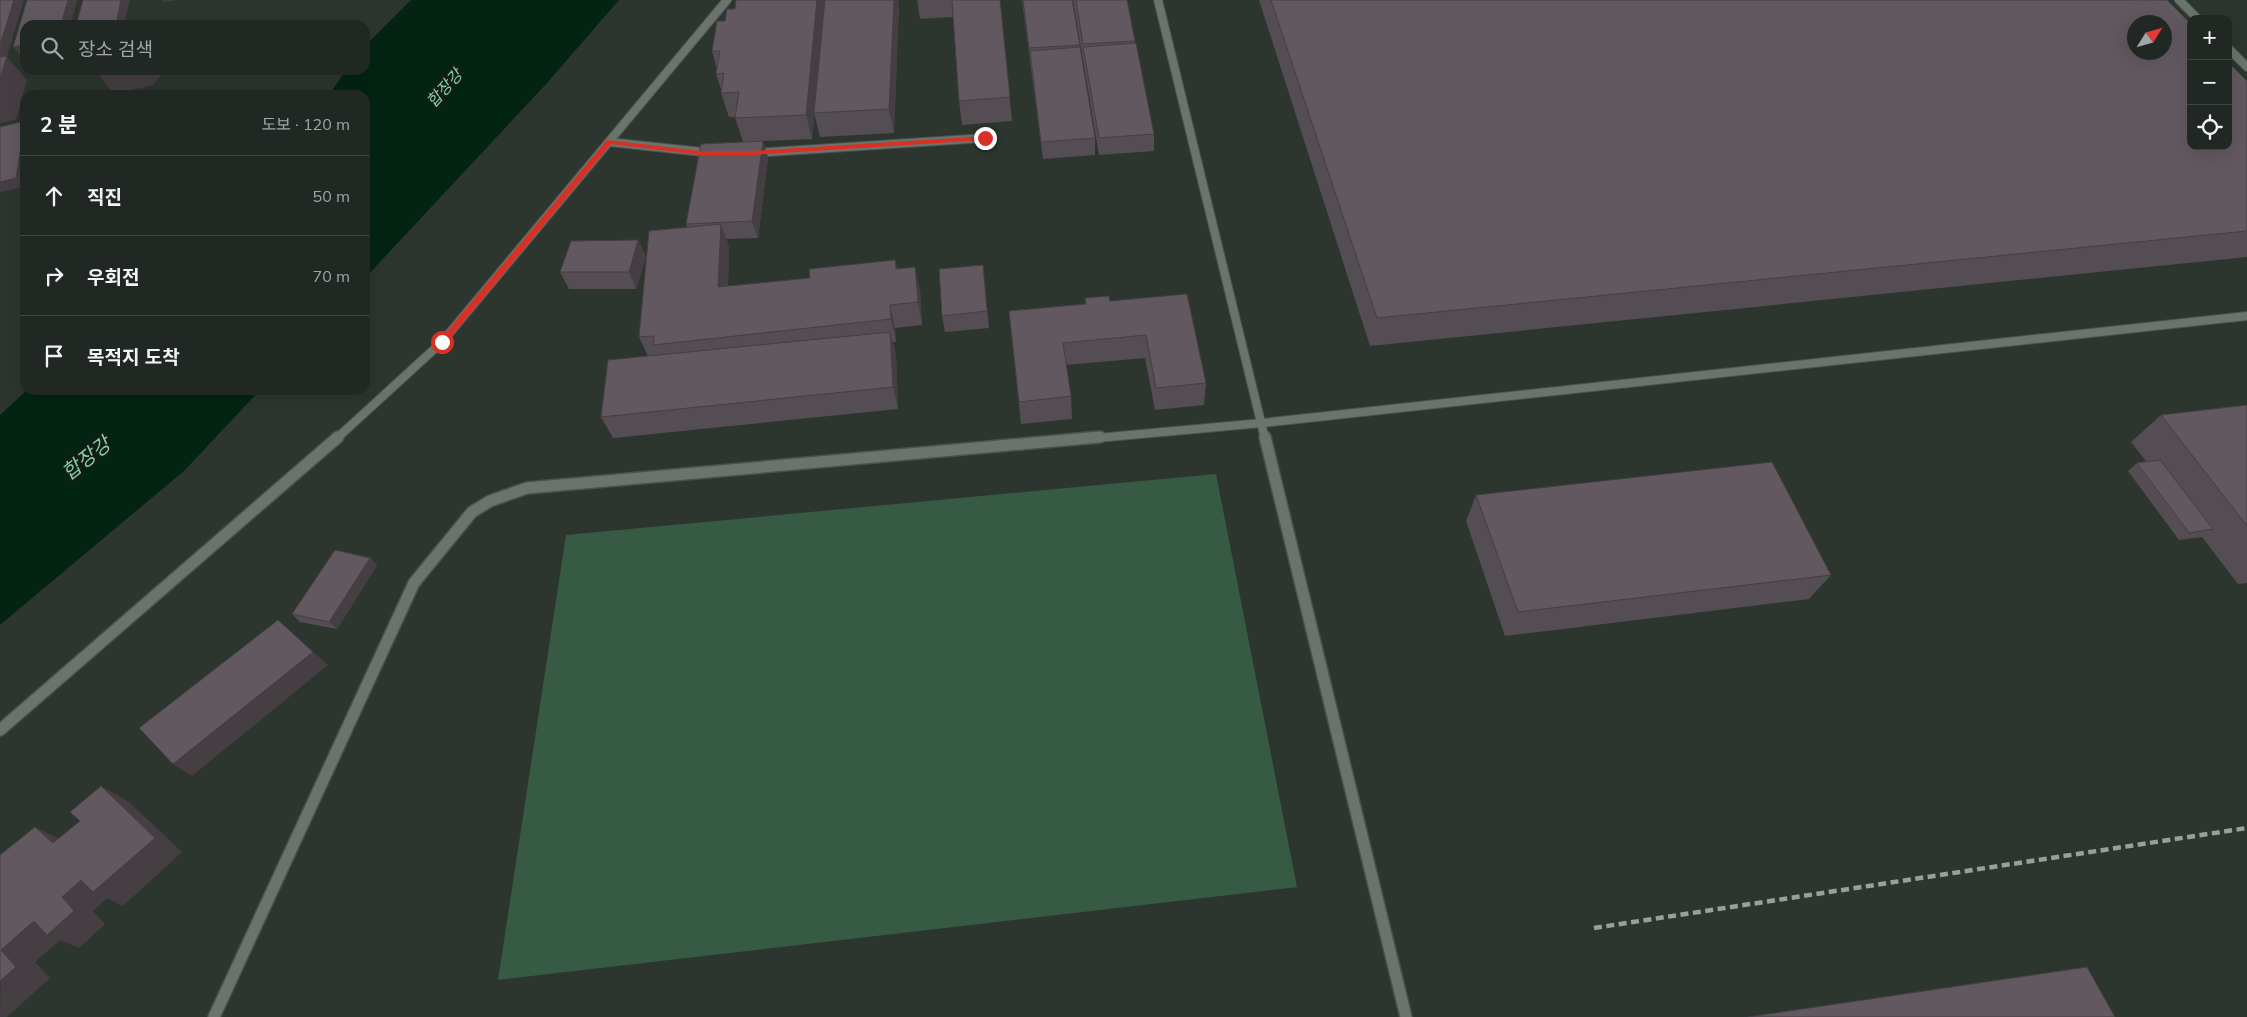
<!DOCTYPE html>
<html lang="ko">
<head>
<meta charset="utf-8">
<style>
  body { margin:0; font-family:Mulish,"Noto Sans KR",sans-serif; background:#2d3430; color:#f1f3f6 }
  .controls { position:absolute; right:15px; top:15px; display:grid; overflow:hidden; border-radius:10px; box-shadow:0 5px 20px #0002 }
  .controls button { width:45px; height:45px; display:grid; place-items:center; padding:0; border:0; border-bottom:1px solid #3e4441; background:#212823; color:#f1f3f6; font:25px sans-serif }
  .compass { position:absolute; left:2127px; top:15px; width:45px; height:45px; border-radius:50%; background:#212823; box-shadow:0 5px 20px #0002; rotate:53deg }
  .stop { position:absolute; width:15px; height:15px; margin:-11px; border:4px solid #d93025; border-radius:50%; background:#fff }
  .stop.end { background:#d93025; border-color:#fff; box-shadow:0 1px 5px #0008 }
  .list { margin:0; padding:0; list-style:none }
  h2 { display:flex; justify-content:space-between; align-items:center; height:65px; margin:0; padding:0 20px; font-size:21px }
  h2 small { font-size:16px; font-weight:400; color:#a2a6a6 }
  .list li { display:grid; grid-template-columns:32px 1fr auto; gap:15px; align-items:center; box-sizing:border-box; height:80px; padding:0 20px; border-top:1px solid #3e4441 }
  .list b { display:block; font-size:19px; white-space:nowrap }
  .list em { font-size:16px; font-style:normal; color:#a2a6a6 }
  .icon { flex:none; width:28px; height:28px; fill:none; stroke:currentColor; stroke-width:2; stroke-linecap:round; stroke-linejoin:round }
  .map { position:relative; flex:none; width:2247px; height:1017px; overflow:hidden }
  .search { position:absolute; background:#212823; box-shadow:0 5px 20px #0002; left:20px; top:20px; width:350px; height:55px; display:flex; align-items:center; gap:12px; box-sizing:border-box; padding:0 18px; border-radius:15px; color:#a2a6a6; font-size:19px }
  .panel { position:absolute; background:#212823; box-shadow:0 5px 20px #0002; left:20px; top:90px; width:350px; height:305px; border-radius:15px }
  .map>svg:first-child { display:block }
  .green { fill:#365a44 }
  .water { fill:#032413 }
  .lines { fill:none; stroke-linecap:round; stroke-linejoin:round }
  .service-far1-casing { stroke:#4a514d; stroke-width:10 }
  .service-casing { stroke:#4a514d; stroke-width:14 }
  .minor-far1-casing { stroke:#4a514d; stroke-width:10 }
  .minor-casing { stroke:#4a514d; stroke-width:14 }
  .service-far1 { stroke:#6a746d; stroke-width:8 }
  .service { stroke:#6a746d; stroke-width:11 }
  .minor-far1 { stroke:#6a746d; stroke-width:8 }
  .minor { stroke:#6a746d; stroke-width:11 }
  .rail { stroke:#99a09b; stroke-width:4.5; stroke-dasharray:8 4.5; stroke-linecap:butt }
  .wall { fill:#544d53 }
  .shaded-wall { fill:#453e43 }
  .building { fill:#625960; stroke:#453e43; fill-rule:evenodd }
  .route { fill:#d93025 }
  .labels { text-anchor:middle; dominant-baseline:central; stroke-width:5; stroke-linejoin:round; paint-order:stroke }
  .far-water-label { font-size:16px; font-style:italic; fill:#7bd59f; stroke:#181c19 }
  .water-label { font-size:20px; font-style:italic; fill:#7bd59f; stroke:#181c19 }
</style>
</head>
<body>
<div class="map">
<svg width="2247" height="1017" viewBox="0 0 2247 1017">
  <rect width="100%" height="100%" fill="#2c362f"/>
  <polygon class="green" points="1216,474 1297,887 498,980 566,535"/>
  <g class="water">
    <polygon points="411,0 619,0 547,83 365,278 365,95 329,95 346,70 365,70 365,46"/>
    <polygon points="27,390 260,390 185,470 0,625 0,415"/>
  </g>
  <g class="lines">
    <g class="service-far1-casing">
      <g id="service-far1">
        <polyline points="1158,0 1265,439"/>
        <polyline points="2179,0 2198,19"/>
        <polyline points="2228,48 2247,67"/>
        <polyline points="1086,439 1262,423 2247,316"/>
      </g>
    </g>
    <g class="service-casing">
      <g id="service">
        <polyline points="1265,437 1406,1017"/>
        <polyline points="214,1017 414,583 472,512 490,501 527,488 1100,437"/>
      </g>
    </g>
    <g class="minor-far1-casing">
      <g id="minor-far1">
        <polyline points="609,142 712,153"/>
        <polyline points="754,153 985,138"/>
        <polyline points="336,439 442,342 727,0"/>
      </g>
    </g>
    <g class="minor-casing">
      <polyline id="minor" points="0,730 338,437"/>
    </g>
    <use href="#service-far1" class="service-far1"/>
    <use href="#service" class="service"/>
    <use href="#minor-far1" class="minor-far1"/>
    <use href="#minor" class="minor"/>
    <polyline class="rail" points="1594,928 2247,828"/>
  </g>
  <g class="wall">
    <polygon points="736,0 898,0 899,4 894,133 820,137 814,113 819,64 812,139 763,141 768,158 758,238 726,239 729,247 728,286 810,278 895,260 897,269 920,290 922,325 895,328 896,342 893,342 896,355 898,409 613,438 601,417 648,356 639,337 687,227 686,224 743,142 735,117 729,117 721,93 721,89 716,74 717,69 712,51 725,21 735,9"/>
    <polygon points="917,0 1000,0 1012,121 962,125 959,101 953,17 920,19"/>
    <polygon points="1022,0 1072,0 1095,138 1095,155 1043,159"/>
    <polygon points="1073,0 1127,0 1135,43 1154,134 1154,151 1099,155"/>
    <polygon points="1259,0 2167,0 2247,81 2247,257 1370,346"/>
    <polygon points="638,240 646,257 636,289 569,289 560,272"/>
    <polygon points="985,282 989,328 945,332 942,316"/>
    <polygon points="1085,298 1110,301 1206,383 1204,405 1155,410 1145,358 1066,365 1071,396 1072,419 1021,424 1009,311 1085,304"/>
    <polygon points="2247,405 2247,583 2238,584 2202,537 2179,540 2128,471 2137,463 2146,461 2131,442 2161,415"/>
    <polygon points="1476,495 1831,575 1809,599 1505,636 1466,521"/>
    <polygon points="370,558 377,565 337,629 300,622 292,614"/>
  </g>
  <g class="shaded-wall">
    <polygon points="14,0 24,0 7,57 27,80 16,120 0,123 0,45"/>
    <polygon points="68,0 77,0 71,25 61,25"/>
    <polygon points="121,0 130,0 124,25 116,25"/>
    <polygon points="162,0 177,0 163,2"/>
    <polygon points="817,0 825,0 812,139 806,115"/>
    <polygon points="894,0 898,0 899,4 894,133 889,109"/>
    <polygon points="25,45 25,55 21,56 13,47"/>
    <polygon points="129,70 167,70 151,86 113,93 99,75"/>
    <polygon points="25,125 25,187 0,192 0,182"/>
    <polygon points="763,141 768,158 758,238 752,221"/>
    <polygon points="721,224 729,247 727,310 718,287"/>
    <polygon points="638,240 646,257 636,289 629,272"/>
    <polygon points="983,265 985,282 989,328 987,311"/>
    <polygon points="915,267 920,290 922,325 918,302"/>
    <polygon points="890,305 895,328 896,342 891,319"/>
    <polygon points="890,332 896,355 898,409 893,387"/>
    <polygon points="370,558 377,565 337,629 329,622"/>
    <polygon points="278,620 328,665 192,776 173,764"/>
    <polygon points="101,786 129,802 182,852 123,906 107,898 93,911 105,924 79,948 60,940 35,962 50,978 7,1017 0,1017 1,950 62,897"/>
    <polygon points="35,827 66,842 53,843"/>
  </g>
  <g class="building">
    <polygon points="0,0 14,0 0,45"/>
    <polygon points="27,0 68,0 61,25 25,25 25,45 13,47"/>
    <polygon points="83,0 121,0 116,25 76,25"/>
    <polygon points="736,0 817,0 806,115 735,118 739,92 721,93 724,73 716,74 720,51 712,51 717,21 725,21 727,9 735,9"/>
    <polygon points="825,0 894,0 889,109 814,113"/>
    <polygon points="952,0 1000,0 1010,97 959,101"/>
    <polygon points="1023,0 1072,0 1080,45 1029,48"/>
    <polygon points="1076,0 1127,0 1135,41 1083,44"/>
    <path d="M1271 0H2167L2191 24V146H2228V62L2247 81V231L1377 318ZM2134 22H2164V52H2134Z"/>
    <polygon points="165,22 165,25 149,25"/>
    <polygon points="1136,43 1154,134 1099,138 1083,47"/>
    <polygon points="1080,47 1095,138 1041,142 1030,51"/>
    <polygon points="7,56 0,79 0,57"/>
    <polygon points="100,70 129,70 99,75"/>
    <polygon points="25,121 16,178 0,182 0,127"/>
    <polygon points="763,141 752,221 686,224 701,144"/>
    <polygon points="721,224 718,287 810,278 809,269 895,260 896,269 915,267 918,302 890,305 891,319 653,345 654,336 639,337 649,231"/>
    <polygon points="638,240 629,272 560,272 571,241"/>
    <polygon points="983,265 987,311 942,316 939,269"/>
    <polygon points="1187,294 1206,383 1156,388 1146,335 1063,343 1071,396 1019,402 1009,311 1086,304 1085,298 1109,296 1110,301"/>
    <polygon points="890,332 893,387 601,417 608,360"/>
    <polygon points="2247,405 2247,526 2161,415"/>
    <polygon points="2160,460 2213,529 2189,533 2137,463"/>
    <polygon points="1772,462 1831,575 1518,612 1476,495"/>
    <polygon points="335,550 370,558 329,622 292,614"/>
    <polygon points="278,620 313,652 173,764 139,728"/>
    <polygon points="101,786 155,838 93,892 81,880 62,897 74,911 47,935 34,921 1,950 16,967 0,981 0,855 35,827 53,843 80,821 70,812"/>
    <polygon points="2087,967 2115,1017 1748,1017"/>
  </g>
  <polygon class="route" points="987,136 988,138 985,140 751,155 700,155 611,144 445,344 438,342 607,140 700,151 751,151"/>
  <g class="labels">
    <g class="far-water-label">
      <text transform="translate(444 88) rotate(-48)">합장강</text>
    </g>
    <g class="water-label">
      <text transform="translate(86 458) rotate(-38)">합장강</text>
    </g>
  </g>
</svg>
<div class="controls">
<button>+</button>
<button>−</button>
<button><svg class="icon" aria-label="locate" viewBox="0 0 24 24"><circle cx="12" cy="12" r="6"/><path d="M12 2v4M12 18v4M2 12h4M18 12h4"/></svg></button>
</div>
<svg class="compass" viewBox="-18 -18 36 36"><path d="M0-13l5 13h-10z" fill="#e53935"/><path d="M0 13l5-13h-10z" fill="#a2a6a6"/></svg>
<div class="stop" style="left:442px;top:342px"></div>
<div class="stop end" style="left:985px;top:138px"></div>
<div class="search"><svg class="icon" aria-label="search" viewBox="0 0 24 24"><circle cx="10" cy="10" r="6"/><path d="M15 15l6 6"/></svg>장소 검색</div>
<section class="panel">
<h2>2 분<small>도보 · 120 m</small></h2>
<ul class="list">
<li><svg class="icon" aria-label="ahead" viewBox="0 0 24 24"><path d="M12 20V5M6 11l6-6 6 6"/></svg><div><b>직진</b></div><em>50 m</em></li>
<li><svg class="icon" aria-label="right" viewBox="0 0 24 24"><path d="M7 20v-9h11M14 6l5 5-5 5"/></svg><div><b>우회전</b></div><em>70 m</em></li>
<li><svg class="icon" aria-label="arrive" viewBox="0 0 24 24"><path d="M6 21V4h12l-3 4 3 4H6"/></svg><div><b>목적지 도착</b></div></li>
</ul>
</section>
</div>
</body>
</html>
